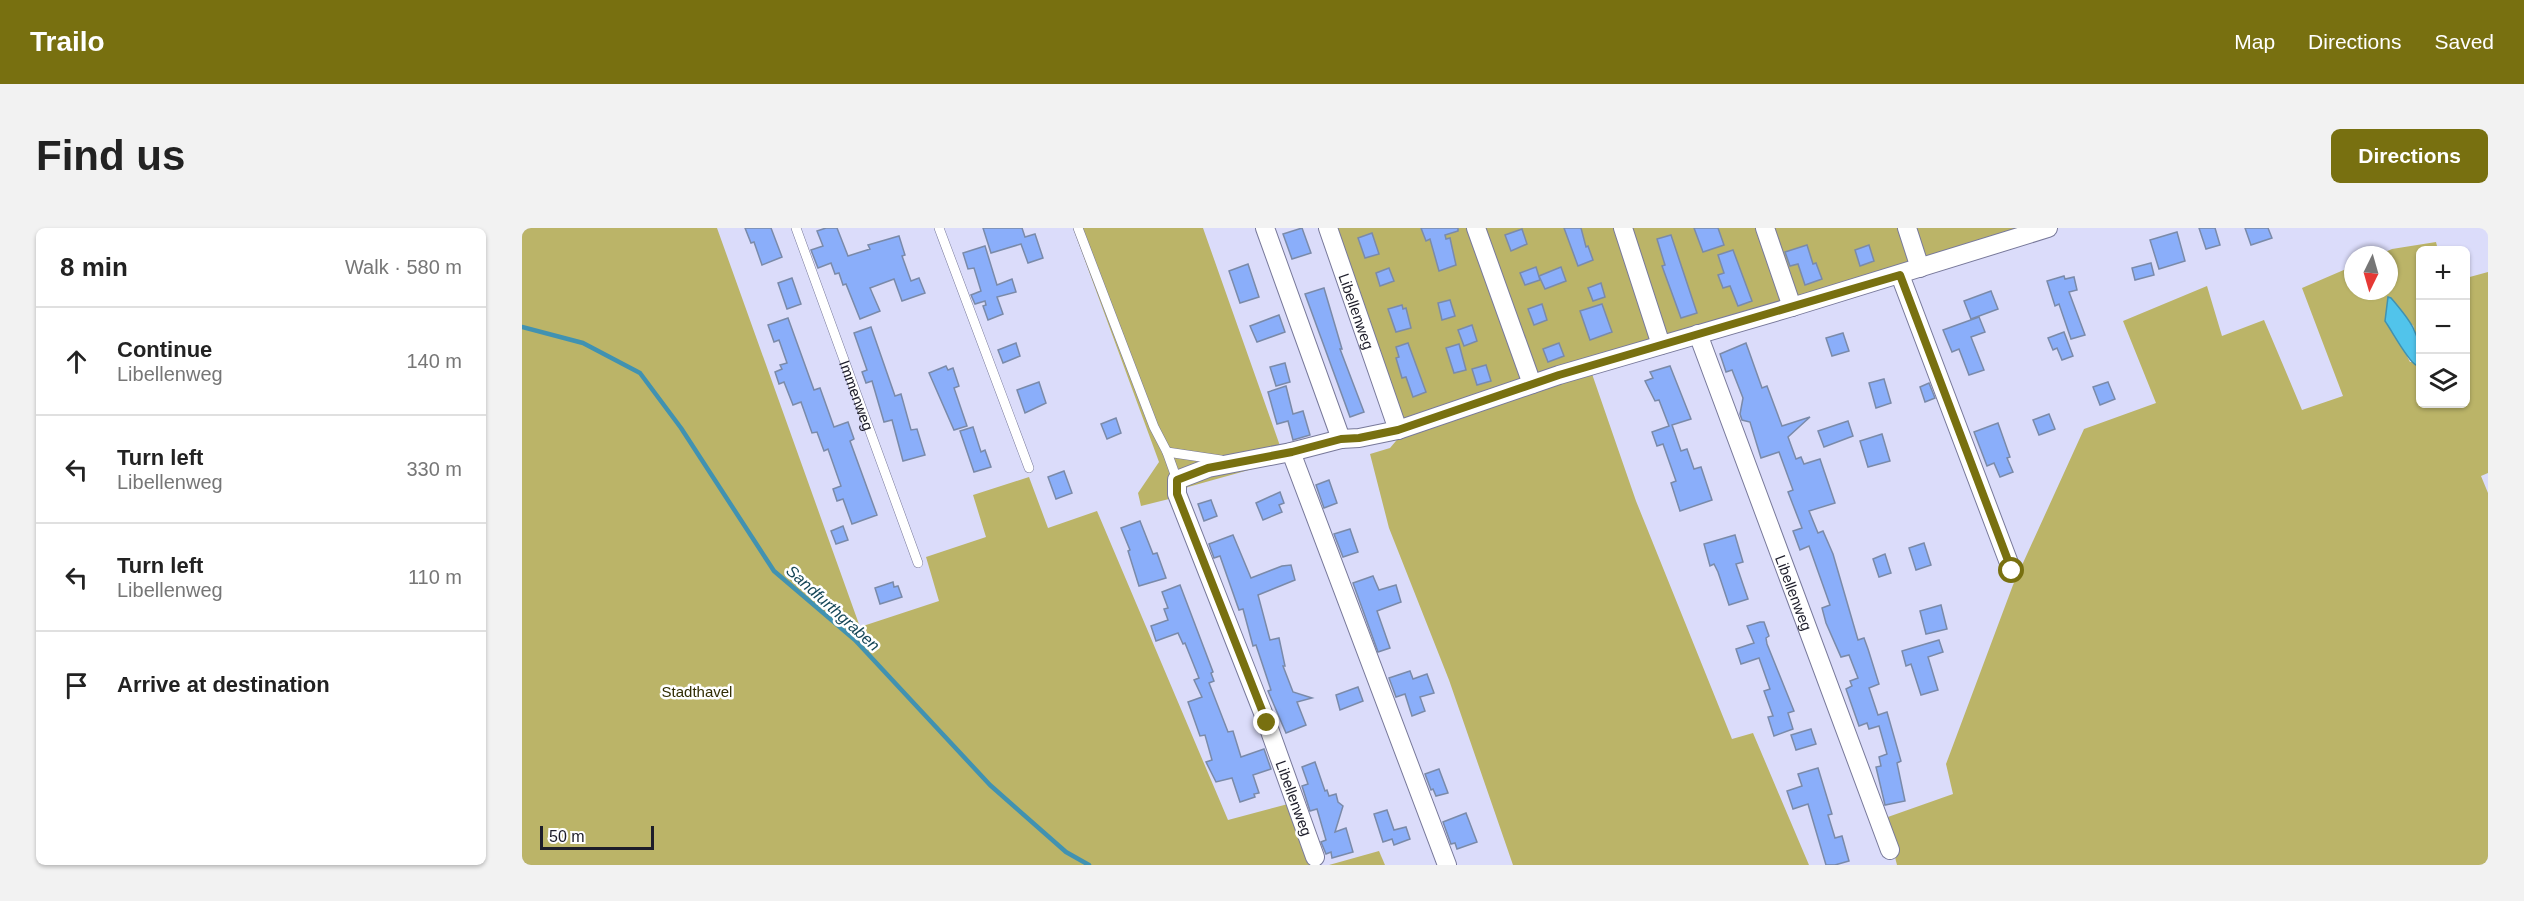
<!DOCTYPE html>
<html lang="en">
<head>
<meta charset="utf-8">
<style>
  body { margin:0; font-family:Helvetica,sans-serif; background:#f2f2f2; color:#222 }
  .controls { position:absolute; right:18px; top:18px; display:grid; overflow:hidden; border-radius:9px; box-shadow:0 2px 4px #0004 }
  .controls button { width:54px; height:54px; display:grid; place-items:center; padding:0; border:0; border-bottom:2px solid #e0e0e0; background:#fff; color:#222; font:30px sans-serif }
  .compass { position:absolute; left:1822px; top:18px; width:54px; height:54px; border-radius:50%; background:#fff; box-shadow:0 2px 4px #0004; rotate:185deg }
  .scale { position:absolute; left:18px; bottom:15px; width:114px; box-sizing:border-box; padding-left:6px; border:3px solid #1d1d2a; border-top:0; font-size:16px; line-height:21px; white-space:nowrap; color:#1d1d2a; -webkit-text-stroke:4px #fff; paint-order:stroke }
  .stop { position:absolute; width:18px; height:18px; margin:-14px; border:4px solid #787010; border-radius:50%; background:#fff }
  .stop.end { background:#787010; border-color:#fff; box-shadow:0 2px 6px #0008 }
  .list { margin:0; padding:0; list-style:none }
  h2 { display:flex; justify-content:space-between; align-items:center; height:78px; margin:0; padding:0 24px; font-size:26px }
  h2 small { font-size:20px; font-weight:400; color:#767676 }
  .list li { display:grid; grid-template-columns:39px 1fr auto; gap:18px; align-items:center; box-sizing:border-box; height:108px; padding:0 24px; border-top:2px solid #e0e0e0 }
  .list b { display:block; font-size:22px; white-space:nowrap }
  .list p { margin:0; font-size:20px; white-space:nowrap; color:#767676 }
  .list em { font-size:20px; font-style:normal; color:#767676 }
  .icon { flex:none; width:33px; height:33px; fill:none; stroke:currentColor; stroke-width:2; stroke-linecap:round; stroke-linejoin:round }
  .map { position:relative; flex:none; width:1966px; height:637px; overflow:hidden; border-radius:9px }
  header { display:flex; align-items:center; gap:36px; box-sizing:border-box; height:84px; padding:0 30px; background:#787010; color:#fff }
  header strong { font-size:28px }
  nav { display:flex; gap:33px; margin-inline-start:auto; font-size:21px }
  .intro { display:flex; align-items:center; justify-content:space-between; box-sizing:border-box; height:144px; padding:0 36px }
  h1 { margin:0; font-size:42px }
  .button { padding:15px 27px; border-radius:9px; background:#787010; color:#fff; font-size:21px; font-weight:700 }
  main { display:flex; gap:36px; padding:0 36px }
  aside { flex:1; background:#fff; border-radius:9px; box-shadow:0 2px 4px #0004 }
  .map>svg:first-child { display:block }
  .green { fill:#bbb468 }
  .water { fill:#51c4eb; stroke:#4192b1; stroke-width:1.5 }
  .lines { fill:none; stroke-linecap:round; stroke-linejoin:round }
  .stream { stroke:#4192b1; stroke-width:4.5 }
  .building { fill:#8aaefa; stroke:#7a8aa9; stroke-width:1.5 }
  .lane-casing { stroke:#78799a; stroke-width:10 }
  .street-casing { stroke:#78799a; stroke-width:20 }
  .lane { stroke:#fff; stroke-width:9 }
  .street { stroke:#fff; stroke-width:18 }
  .route { stroke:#787010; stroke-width:8 }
  .labels { text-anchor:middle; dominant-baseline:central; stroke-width:5; stroke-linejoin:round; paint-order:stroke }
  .street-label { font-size:15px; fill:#1d1d2a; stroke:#fff }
  .park-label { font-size:15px; fill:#312d03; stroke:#fff }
  .water-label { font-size:16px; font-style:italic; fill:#154657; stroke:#fff }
</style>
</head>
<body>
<header>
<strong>Trailo</strong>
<nav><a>Map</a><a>Directions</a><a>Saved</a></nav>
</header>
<div class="intro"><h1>Find us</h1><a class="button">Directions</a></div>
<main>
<aside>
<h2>8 min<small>Walk · 580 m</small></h2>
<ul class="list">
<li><svg class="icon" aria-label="ahead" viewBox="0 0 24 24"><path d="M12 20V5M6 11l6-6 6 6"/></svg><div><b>Continue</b><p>Libellenweg</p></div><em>140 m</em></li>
<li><svg class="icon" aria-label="left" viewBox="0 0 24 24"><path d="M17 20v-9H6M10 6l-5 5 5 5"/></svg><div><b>Turn left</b><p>Libellenweg</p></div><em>330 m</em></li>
<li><svg class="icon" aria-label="left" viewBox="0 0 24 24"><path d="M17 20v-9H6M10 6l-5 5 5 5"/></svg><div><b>Turn left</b><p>Libellenweg</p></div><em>110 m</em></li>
<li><svg class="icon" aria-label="arrive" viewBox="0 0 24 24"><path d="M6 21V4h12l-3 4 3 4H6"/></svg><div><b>Arrive at destination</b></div></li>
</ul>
</aside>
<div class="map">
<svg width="1966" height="637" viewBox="0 0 1966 637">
  <rect width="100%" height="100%" fill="#dbdcfa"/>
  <g class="green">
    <polygon points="0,0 195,0 338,399 417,373 404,329 464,309 451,267 507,249 526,300 575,283 706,592 766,576 788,637 0,637"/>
    <polygon points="551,0 681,0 763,232 666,259 651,270 619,278 616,265 637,234"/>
    <polygon points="809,0 1508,0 879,193"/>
    <polygon points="1914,14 1916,22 1898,22 1898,121 1891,97 1863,93 1877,112 1888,134 1898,134 1898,176 1944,176 1944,50 1966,44 1966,245 1959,248 1966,265 1966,637 1375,637 1363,590 1431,566 1424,536 1491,357 1562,201 1634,175 1601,93 1685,58 1700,108 1742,92 1780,182 1821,168 1780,60 1831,38 1831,63 1867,63 1867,27 1856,27 1870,21"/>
    <polygon points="1069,143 1114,273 1210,511 1231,505 1287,637 991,637 927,452 867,300 848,226 868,220 879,207"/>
    <polygon points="857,623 863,637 807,637"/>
  </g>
  <path class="water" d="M1866 69 1869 70C1887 91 1900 106 1898 136L1894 137C1886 133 1870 103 1863 93Z"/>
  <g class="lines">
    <polyline class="stream" points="0,99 61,115 118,145 159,200 252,343 333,412 468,557 544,624 567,637"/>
  </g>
  <g class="building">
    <polygon points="223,0 249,0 260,29 240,37 232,14 229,15"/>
    <polygon points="304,0 315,0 326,28 348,21 346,17 377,8 383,27 380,28 389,53 397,50 403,65 380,73 372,51 348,60 358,83 338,91 324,56 321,57 317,45 313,46 309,35 296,40 289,22 301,18 295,3"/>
    <polygon points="461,0 500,0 503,9 513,6 521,30 506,35 499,16 469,25"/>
    <polygon points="780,0 789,25 770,31 761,6"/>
    <polygon points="899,0 936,0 936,3 923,7 924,11 928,10 934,37 917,43 908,11 904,13"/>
    <polygon points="1042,0 1059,0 1064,19 1066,18 1071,32 1056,38"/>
    <polygon points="1172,0 1196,0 1202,17 1181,24"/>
    <polygon points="1677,0 1693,0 1698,17 1684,21"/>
    <polygon points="1723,0 1746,0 1750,10 1729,17"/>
    <polygon points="1000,1 1005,16 989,23 983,7"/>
    <polygon points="1655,4 1663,33 1637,41 1628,12"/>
    <polygon points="850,5 857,26 843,30 836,10"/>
    <polygon points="1149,7 1175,85 1159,90 1140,38 1143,37 1135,11"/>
    <polygon points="1285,17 1291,36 1294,35 1300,51 1283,57 1276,36 1268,38 1263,24"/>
    <polygon points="1347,17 1352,33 1338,38 1333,22"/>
    <polygon points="463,18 475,57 490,51 494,64 475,69 481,86 466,92 461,78 464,77 463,73 453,76 449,67 459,63 452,40 446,41 441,25"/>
    <polygon points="1211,22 1230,73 1216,78 1208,58 1201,60 1196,47 1202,45 1196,27"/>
    <polygon points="1629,35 1632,47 1613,52 1610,40"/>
    <polygon points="726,36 737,69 718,75 707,43"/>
    <polygon points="1014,39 1018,52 1003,57 998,45"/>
    <polygon points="1039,39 1044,53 1023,61 1017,48"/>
    <polygon points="867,40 872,53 858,58 854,45"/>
    <polygon points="1542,48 1543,51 1552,49 1555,62 1547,64 1563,107 1549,111 1537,76 1533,78 1525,53"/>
    <polygon points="270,50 279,76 265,81 256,55"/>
    <polygon points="1079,55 1083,69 1071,73 1066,60"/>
    <polygon points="802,60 820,121 818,121 842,184 828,189 783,66"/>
    <polygon points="1469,63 1476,81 1449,91 1442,73"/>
    <polygon points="928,72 933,88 920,92 916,75"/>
    <polygon points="1020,76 1025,92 1012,97 1006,81"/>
    <polygon points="1080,76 1090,104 1068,112 1058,83"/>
    <polygon points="880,77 881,81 884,80 889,100 874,104 866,81"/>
    <polygon points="757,87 763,104 735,114 728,98"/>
    <polygon points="1457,89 1463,104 1449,109 1462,142 1447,147 1437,121 1430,124 1421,102"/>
    <polygon points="266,90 292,162 298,160 312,199 326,194 332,211 328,213 355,287 330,296 321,271 315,273 311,261 319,258 306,221 302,223 295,204 290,205 279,174 271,177 262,154 257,156 253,144 260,141 258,137 265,135 257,112 252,114 246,97"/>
    <polygon points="950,97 955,113 942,118 936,102"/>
    <polygon points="349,99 373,168 379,166 389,202 395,201 403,227 381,233 370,192 362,194 350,153 344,155 340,144 345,142 332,105"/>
    <polygon points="1542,104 1551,128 1540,132 1535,120 1531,122 1526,110"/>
    <polygon points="1321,105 1327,123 1310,128 1304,110"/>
    <polygon points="494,115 498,128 481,135 476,122"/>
    <polygon points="886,115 904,164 891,169 884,149 880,150 874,130 877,129 874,119"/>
    <polygon points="1037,115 1042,128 1026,134 1021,121"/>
    <polygon points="1224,115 1240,160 1245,158 1260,198 1288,189 1266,209 1274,231 1279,229 1282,236 1298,231 1313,275 1287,283 1296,305 1301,303 1311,326 1336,412 1342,410 1346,421 1357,456 1347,460 1356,487 1365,484 1379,533 1375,535 1383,573 1363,577 1354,539 1359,538 1357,529 1365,526 1357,498 1347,501 1345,495 1337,498 1324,461 1330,458 1328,453 1336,450 1327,427 1319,429 1304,395 1300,380 1308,377 1287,318 1278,322 1271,303 1280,300 1266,264 1271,262 1257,224 1239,230 1228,194 1220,192 1218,186 1221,170 1210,142 1204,144 1198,126"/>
    <polygon points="937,116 944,142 932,145 924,120"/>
    <polygon points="763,135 768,154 754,158 748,139"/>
    <polygon points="964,137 969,153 955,157 950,141"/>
    <polygon points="424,138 426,142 431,140 437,158 432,160 445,198 432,202 407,145"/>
    <polygon points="1148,138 1169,191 1150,197 1159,223 1165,221 1172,241 1179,239 1190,272 1158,283 1149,255 1154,253 1141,216 1135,218 1130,204 1147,198 1137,172 1133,173 1123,153 1131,150 1128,144"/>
    <polygon points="1362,151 1369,175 1354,180 1347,155"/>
    <polygon points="517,154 524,175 503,185 495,162"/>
    <polygon points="1586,154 1593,171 1578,177 1571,159"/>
    <polygon points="1407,155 1413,170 1403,174 1398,159"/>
    <polygon points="764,158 771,186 781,183 788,207 771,212 766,193 755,196 746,164"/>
    <polygon points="1527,186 1533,201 1517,207 1511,192"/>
    <polygon points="594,190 599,205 585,211 579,196"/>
    <polygon points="1326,193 1331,208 1302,219 1296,203"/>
    <polygon points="1476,195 1488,229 1485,230 1491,244 1478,249 1472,235 1465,238 1452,204"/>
    <polygon points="451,199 459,224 463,222 469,239 452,244 438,203"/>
    <polygon points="1360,206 1368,233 1346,239 1338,213"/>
    <polygon points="542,243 550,265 534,271 526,249"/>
    <polygon points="807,252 815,275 802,280 794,257"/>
    <polygon points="758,264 762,275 757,277 760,284 741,292 734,275"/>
    <polygon points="689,272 695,288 682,293 676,276"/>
    <polygon points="618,293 631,326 635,325 644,350 617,358 606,323 608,322 599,300"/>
    <polygon points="321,298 326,312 314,316 309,303"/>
    <polygon points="828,301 836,324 821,329 812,306"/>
    <polygon points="711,307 729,350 760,338 769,337 773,352 736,367 748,412 757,410 763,438 761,438 771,464 790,470 775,474 784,497 764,505 746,463 749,462 734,417 731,418 721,381 717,382 698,328 692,330 687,316"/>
    <polygon points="1213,307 1221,334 1214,336 1226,371 1207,377 1196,344 1192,336 1188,338 1182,316"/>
    <polygon points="1402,315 1409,337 1394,342 1387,320"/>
    <polygon points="1363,326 1369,345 1357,349 1351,331"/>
    <polygon points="851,348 857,362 874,357 879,374 855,383 868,420 856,424 831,355"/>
    <polygon points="371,354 372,359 376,358 380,369 358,376 353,360"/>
    <polygon points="658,357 691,444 689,445 692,453 687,455 706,504 711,503 719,529 742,521 749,541 731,547 737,565 732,566 733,569 718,574 710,550 694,554 684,534 690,532 683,507 678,508 666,474 680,469 672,452 677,450 663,415 661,416 656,405 634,413 629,398 646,392 642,381 646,380 640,364"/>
    <polygon points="1419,377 1425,401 1404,406 1398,383"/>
    <polygon points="1238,394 1242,394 1247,408 1244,410 1245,416 1272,483 1266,485 1271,501 1252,508 1246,489 1251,488 1242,463 1248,461 1237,430 1219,436 1214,421 1232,415 1225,398"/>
    <polygon points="1417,412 1421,424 1406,429 1416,462 1399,467 1389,436 1384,438 1380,423"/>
    <polygon points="888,443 891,451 905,446 912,465 898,469 903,483 890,488 883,466 874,469 867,450"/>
    <polygon points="836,459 841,473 818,482 814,467"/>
    <polygon points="1289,501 1294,516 1274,522 1269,507"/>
    <polygon points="793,534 803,563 805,562 807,568 814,566 816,574 821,578 813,604 824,600 831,624 810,630 809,624 804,626 799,614 804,612 795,581 788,583 780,558 786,556 780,539"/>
    <polygon points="1296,540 1310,586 1306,587 1313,610 1320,608 1327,633 1313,637 1304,637 1286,576 1271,581 1265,563 1280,558 1276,546"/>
    <polygon points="917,541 926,565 914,568 911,561 909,562 903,546"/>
    <polygon points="865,582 872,602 884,599 888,611 872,617 870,611 861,614 852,586"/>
    <polygon points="944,585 955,614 935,621 933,615 929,616 921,594"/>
  </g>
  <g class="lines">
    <g class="lane-casing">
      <g id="lane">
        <path id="s1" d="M274 0 396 335"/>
        <polyline points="417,0 507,240"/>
        <polyline points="556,0 632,199 645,224 655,252"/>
        <polyline points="645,224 699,232"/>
      </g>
    </g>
    <g class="street-casing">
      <g id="street">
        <polyline points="743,0 819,211"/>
        <path id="s2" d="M806 0 876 202"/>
        <polyline points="954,0 1010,156"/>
        <polyline points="1101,0 1139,117"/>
        <polyline points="1243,0 1270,79"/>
        <polyline points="1385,0 1398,40"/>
        <polyline points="1378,47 1490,343"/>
        <path id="s3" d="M1176 106 1368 622"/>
        <polyline points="769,224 925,637"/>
        <polyline points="793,629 745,495 655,266 655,252 686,240 769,224 819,211 837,210 876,202 1037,147 1270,79 1526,0"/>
      </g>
    </g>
    <use href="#lane" class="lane"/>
    <use href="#street" class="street"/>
  </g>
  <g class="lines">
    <polyline class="route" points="745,495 655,266 655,252 686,240 770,224 819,211 837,210 876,202 1037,147 1378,47 1490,343"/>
  </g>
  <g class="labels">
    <g class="street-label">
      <text stroke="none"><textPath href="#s2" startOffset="88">Libellenweg</textPath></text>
      <text stroke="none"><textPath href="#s1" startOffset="178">Immenweg</textPath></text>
      <text stroke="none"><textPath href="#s3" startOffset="276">Libellenweg</textPath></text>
      <text transform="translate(772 570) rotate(70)">Libellenweg</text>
    </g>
    <g class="park-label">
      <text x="175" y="463">Stadthavel</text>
    </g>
    <g class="water-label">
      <text transform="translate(311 380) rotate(42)">Sandfurthgraben</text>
    </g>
  </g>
</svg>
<div class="controls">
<button>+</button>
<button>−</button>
<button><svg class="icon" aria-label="layers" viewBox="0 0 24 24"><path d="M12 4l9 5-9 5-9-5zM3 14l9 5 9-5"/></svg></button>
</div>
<svg class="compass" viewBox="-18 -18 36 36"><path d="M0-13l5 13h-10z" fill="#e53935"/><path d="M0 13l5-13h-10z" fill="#767676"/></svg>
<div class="scale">50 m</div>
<div class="stop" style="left:1490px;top:343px"></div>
<div class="stop end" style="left:745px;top:495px"></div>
</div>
</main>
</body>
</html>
